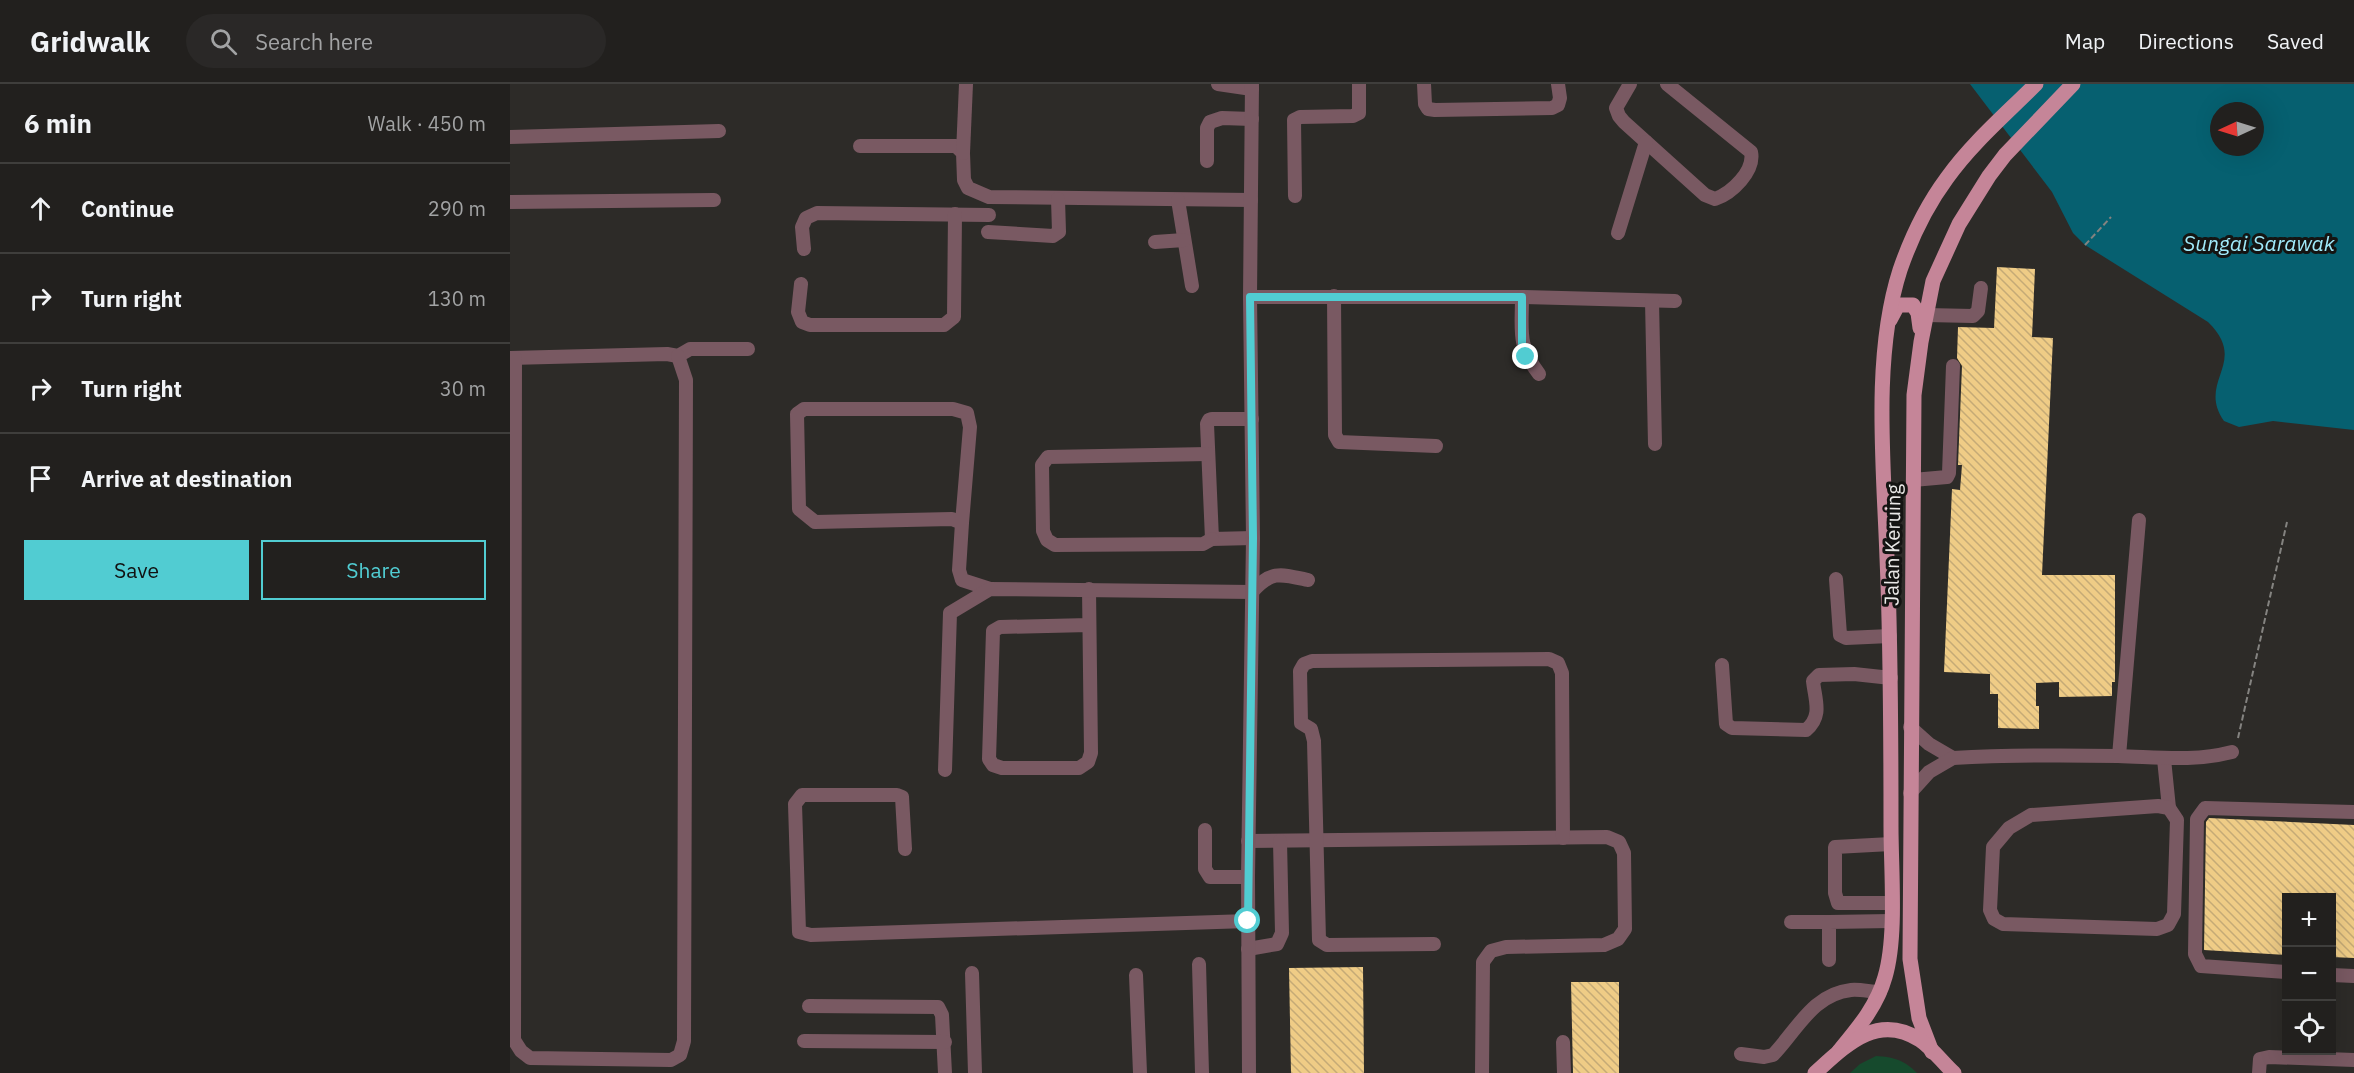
<!DOCTYPE html>
<html lang="en">
<head>
<meta charset="utf-8">
<style>
  body { margin:0; font-family:"IBM Plex Sans",sans-serif; background:#2a2827; color:#f1f3f6 }
  .controls { position:absolute; right:18px; bottom:18px; display:grid; overflow:hidden; border-radius:0px; box-shadow:0 6px 24px #0002 }
  .controls button { width:54px; height:54px; display:grid; place-items:center; padding:0; border:0; border-bottom:2px solid #3f3e3c; background:#22201e; color:#f1f3f6; font:30px sans-serif }
  .compass { position:absolute; left:1700px; top:18px; width:54px; height:54px; border-radius:50%; background:#22201e; box-shadow:0 6px 24px #0002; rotate:266deg }
  .stop { position:absolute; width:18px; height:18px; margin:-14px; border:4px solid #51ccd2; border-radius:50%; background:#fff }
  .stop.end { background:#51ccd2; border-color:#fff; box-shadow:0 2px 6px #0008 }
  .list { margin:0; padding:0; list-style:none }
  h2 { display:flex; justify-content:space-between; align-items:center; height:78px; margin:0; padding:0 24px; font-size:26px }
  h2 small { font-size:20px; font-weight:400; color:#a2a3a4 }
  .list li { display:grid; grid-template-columns:39px 1fr auto; gap:18px; align-items:center; box-sizing:border-box; height:90px; padding:0 24px; border-top:2px solid #3f3e3c }
  .list b { display:block; font-size:22px; white-space:nowrap }
  .list em { font-size:20px; font-style:normal; color:#a2a3a4 }
  .actions { display:flex; gap:12px; padding:18px 24px }
  .actions a { flex:1; padding:14px 0; border:2px solid #51ccd2; border-radius:0px; text-align:center; font-size:21px; color:#51ccd2 }
  .actions .main { background:#51ccd2; color:#111 }
  .icon { flex:none; width:33px; height:33px; fill:none; stroke:currentColor; stroke-width:2; stroke-linecap:round; stroke-linejoin:round }
  .map { position:relative; flex:none; width:1844px; height:989px; overflow:hidden }
  header { display:flex; align-items:center; gap:36px; box-sizing:border-box; height:84px; padding:0 30px; background:#22201e; border-bottom:2px solid #3f3e3c }
  header strong { font-size:28px }
  nav { display:flex; gap:33px; margin-inline-start:auto; font-size:21px }
  .search { width:420px; height:54px; background:#2a2827; display:flex; align-items:center; gap:15px; box-sizing:border-box; padding:0 21px; border-radius:33px; color:#a2a3a4; font-size:22px }
  main { display:flex }
  aside { flex:1; background:#22201e }
  .map>svg:first-child { display:block }
  .green { fill:#164a2d }
  .water { fill:#066070; fill-rule:evenodd }
  .building { fill:url(#building-back-hatch) }
  .lines { fill:none; stroke-linecap:round; stroke-linejoin:round }
  .path { stroke:#848380; stroke-width:2; stroke-dasharray:6 3; stroke-linecap:butt }
  .minor { stroke:#795962; stroke-width:14 }
  .major { stroke:#c58598; stroke-width:15 }
  .route { stroke:#51ccd2; stroke-width:8 }
  .labels { text-anchor:middle; dominant-baseline:central; stroke-width:6; stroke-linejoin:round; paint-order:stroke }
  .street-label { font-size:20px; fill:#eae9e7; stroke:#141412 }
  .water-label { font-size:21px; font-style:italic; fill:#a1ebfb; stroke:#141412 }
</style>
</head>
<body>
<header>
<strong>Gridwalk</strong>
<div class="search"><svg class="icon" aria-label="search" viewBox="0 0 24 24"><circle cx="10" cy="10" r="6"/><path d="M15 15l6 6"/></svg>Search here</div>
<nav><a>Map</a><a>Directions</a><a>Saved</a></nav>
</header>
<main>
<aside>
<h2>6 min<small>Walk · 450 m</small></h2>
<ul class="list">
<li><svg class="icon" aria-label="ahead" viewBox="0 0 24 24"><path d="M12 20V5M6 11l6-6 6 6"/></svg><div><b>Continue</b></div><em>290 m</em></li>
<li><svg class="icon" aria-label="right" viewBox="0 0 24 24"><path d="M7 20v-9h11M14 6l5 5-5 5"/></svg><div><b>Turn right</b></div><em>130 m</em></li>
<li><svg class="icon" aria-label="right" viewBox="0 0 24 24"><path d="M7 20v-9h11M14 6l5 5-5 5"/></svg><div><b>Turn right</b></div><em>30 m</em></li>
<li><svg class="icon" aria-label="arrive" viewBox="0 0 24 24"><path d="M6 21V4h12l-3 4 3 4H6"/></svg><div><b>Arrive at destination</b></div></li>
</ul>
<div class="actions"><a class="main">Save</a><a>Share</a></div>
</aside>
<div class="map">
<svg width="1844" height="989" viewBox="0 0 1844 989">
  <defs>
    <pattern id="building-back-hatch" width="6" height="6" patternUnits="userSpaceOnUse" patternTransform="scale(1.5)"><rect width="6" height="6" fill="#efcc86"/><path d="M-1 5l2 2M0 0l6 6M5-1l2 2" fill="none" stroke="#c5aa76"/></pattern>
  </defs>
  <rect width="100%" height="100%" fill="#2d2b28"/>
  <path class="green" d="M1366 972C1384 973 1394 976 1407 989H1340L1350 980Z"/>
  <path class="water" d="M1460 0H1844V346L1763 337 1729 343 1714 337C1686 297 1740 279 1698 238L1575 161 1563 149 1542 108ZM1709 27H1745V63H1709Z"/>
  <g class="building">
    <polygon points="1487,183 1525,185 1522,253 1543,254 1532,491 1605,491 1605,598 1602,598 1602,612 1549,613 1549,598 1526,599 1526,622 1529,622 1529,645 1488,644 1488,610 1480,610 1480,590 1434,588 1442,405 1450,406 1452,381 1448,381 1452,282 1447,274 1448,243 1484,244"/>
    <polygon points="1699,734 1844,741 1844,874 1821,873 1821,813 1776,813 1776,871 1694,866 1696,738"/>
    <polygon points="853,883 854,989 781,989 779,884"/>
    <polygon points="1061,898 1109,898 1109,989 1063,989"/>
  </g>
  <g class="lines">
    <g class="path">
      <polyline points="1575,161 1601,133"/>
      <polyline points="1728,654 1777,438"/>
    </g>
    <g class="minor">
      <polyline points="708,0 742,5"/>
      <polyline points="914,0 915,20 918,25 925,26 1042,24 1048,21 1050,14 1048,0"/>
      <path d="M1120 0 1106 24 1109 32 1114 38 1195 111 1205 115C1222 109 1245 87 1241 68L1157 0"/>
      <polyline points="0,53 209,47"/>
      <polyline points="350,62 446,62 453,69 454,96 458,104 479,113 741,116"/>
      <polyline points="453,69 456,0"/>
      <polyline points="697,77 697,44 700,38 712,34 742,35"/>
      <polyline points="785,112 784,36 790,33 843,32 849,29 849,0"/>
      <polyline points="668,116 682,202"/>
      <polyline points="0,118 204,116"/>
      <polyline points="478,148 543,152 549,148 548,115"/>
      <polyline points="1108,149 1136,58"/>
      <polyline points="645,158 674,156"/>
      <polyline points="294,165 292,143 296,134 307,129 479,131"/>
      <polyline points="291,200 288,228 292,238 300,241 434,241 444,233 445,130"/>
      <polyline points="824,212 825,351 829,358 926,362"/>
      <polyline points="740,213 1012,213 1165,217"/>
      <path d="M1012 213C1012 247 1007 261 1029 290"/>
      <polyline points="1142,217 1145,360"/>
      <polyline points="1416,231 1463,232 1468,227 1471,204"/>
      <polyline points="0,274 157,270 168,272 180,265 238,265"/>
      <polyline points="5,274 4,956 11,967 20,974 161,976 170,971 174,957 176,296 168,272"/>
      <polyline points="742,335 702,335 699,336 697,340 702,455 743,454"/>
      <polyline points="698,370 538,373 532,381 533,447 537,456 545,461 693,460 702,455"/>
      <polyline points="1403,396 1437,393 1439,389 1443,282"/>
      <polyline points="452,439 460,343 457,329 443,325 294,325 287,330 289,425 305,438 442,435 452,439 449,486 452,496 480,505"/>
      <polyline points="1326,495 1330,551 1336,554 1380,552"/>
      <polyline points="579,505 581,669 578,678 569,684 492,684 483,681 479,675 483,547 490,543 579,541"/>
      <path d="M1212 581 1216 640 1222 644 1296 646C1313 632 1305 616 1303 597L1309 591 1344 590 1381 594"/>
      <polyline points="1400,643 1419,660 1443,674"/>
      <polyline points="1609,672 1629,436"/>
      <polyline points="1654,675 1659,724"/>
      <path d="M435 686 440 529 480 505 742 508C761 486 771 490 798 496"/>
      <path d="M1400 709 1419 688 1443 674C1498 671 1553 671 1608 672 1647 673 1684 678 1722 668"/>
      <polygon points="1648,722 1659,724 1667,736 1664,830 1658,841 1647,845 1493,840 1484,835 1480,826 1483,763 1499,744 1521,731"/>
      <polyline points="695,746 695,785 700,793 738,793"/>
      <polyline points="738,757 1097,753 1109,758 1114,769 1115,845 1108,855 1094,861 996,863 981,867 973,878 972,989"/>
      <polyline points="1381,760 1325,763 1325,809 1328,819 1381,819"/>
      <polyline points="395,765 392,713 387,711 292,711 285,720 289,848 301,851 738,837"/>
      <polyline points="1281,838 1319,838"/>
      <polyline points="924,860 817,861 809,856 804,657 801,645 791,639 790,587 794,580 802,577 1039,575 1048,579 1052,589 1053,754"/>
      <polyline points="738,865 767,860 772,849 770,757"/>
      <polyline points="1319,876 1319,838 1381,837"/>
      <polyline points="689,880 692,989"/>
      <polyline points="1776,888 1691,882 1685,870 1687,735 1695,724 1844,728"/>
      <polyline points="462,889 465,989"/>
      <polyline points="626,891 630,989"/>
      <polyline points="1822,891 1844,892"/>
      <polyline points="299,922 428,923 432,931 435,989"/>
      <polyline points="294,957 435,958"/>
      <polyline points="1053,958 1054,989"/>
      <path d="M1231 970 1254 973 1263 971C1287 946 1303 910 1341 906 1350 905 1361 908 1370 908"/>
      <polyline points="739,989 738,793 743,454 740,213 742,0"/>
      <polyline points="1749,989 1750,975 1759,973 1844,976"/>
    </g>
    <g class="major">
      <polyline points="1380,236 1388,221 1403,221 1408,229 1410,244"/>
      <path d="M1329 967C1348 944 1367 922 1375 893 1387 853 1381 787 1381 743 1381 654 1381 564 1377 474 1374 384 1362 273 1390 186 1401 154 1417 121 1437 94 1462 59 1496 30 1526 0"/>
      <polyline points="1422,968 1409,934 1400,875 1404,311 1411,258 1423,197 1449,140 1479,92 1495,71 1563,0"/>
      <path d="M1305 989C1335 962 1367 928 1410 956 1422 964 1433 979 1444 989"/>
    </g>
  </g>
  <g class="lines">
    <polyline class="route" points="738,837 743,454 740,213 1012,213 1012,261 1016,273"/>
  </g>
  <g class="labels">
    <g class="street-label">
      <text transform="translate(1382 461) rotate(-89)">Jalan Keruing</text>
    </g>
    <g class="water-label">
      <text x="1749" y="159">Sungai Sarawak</text>
    </g>
  </g>
</svg>
<div class="controls">
<button>+</button>
<button>−</button>
<button><svg class="icon" aria-label="locate" viewBox="0 0 24 24"><circle cx="12" cy="12" r="6"/><path d="M12 2v4M12 18v4M2 12h4M18 12h4"/></svg></button>
</div>
<svg class="compass" viewBox="-18 -18 36 36"><path d="M0-13l5 13h-10z" fill="#e53935"/><path d="M0 13l5-13h-10z" fill="#a2a3a4"/></svg>
<div class="stop" style="left:738px;top:837px"></div>
<div class="stop end" style="left:1016px;top:273px"></div>
</div>
</main>
</body>
</html>
